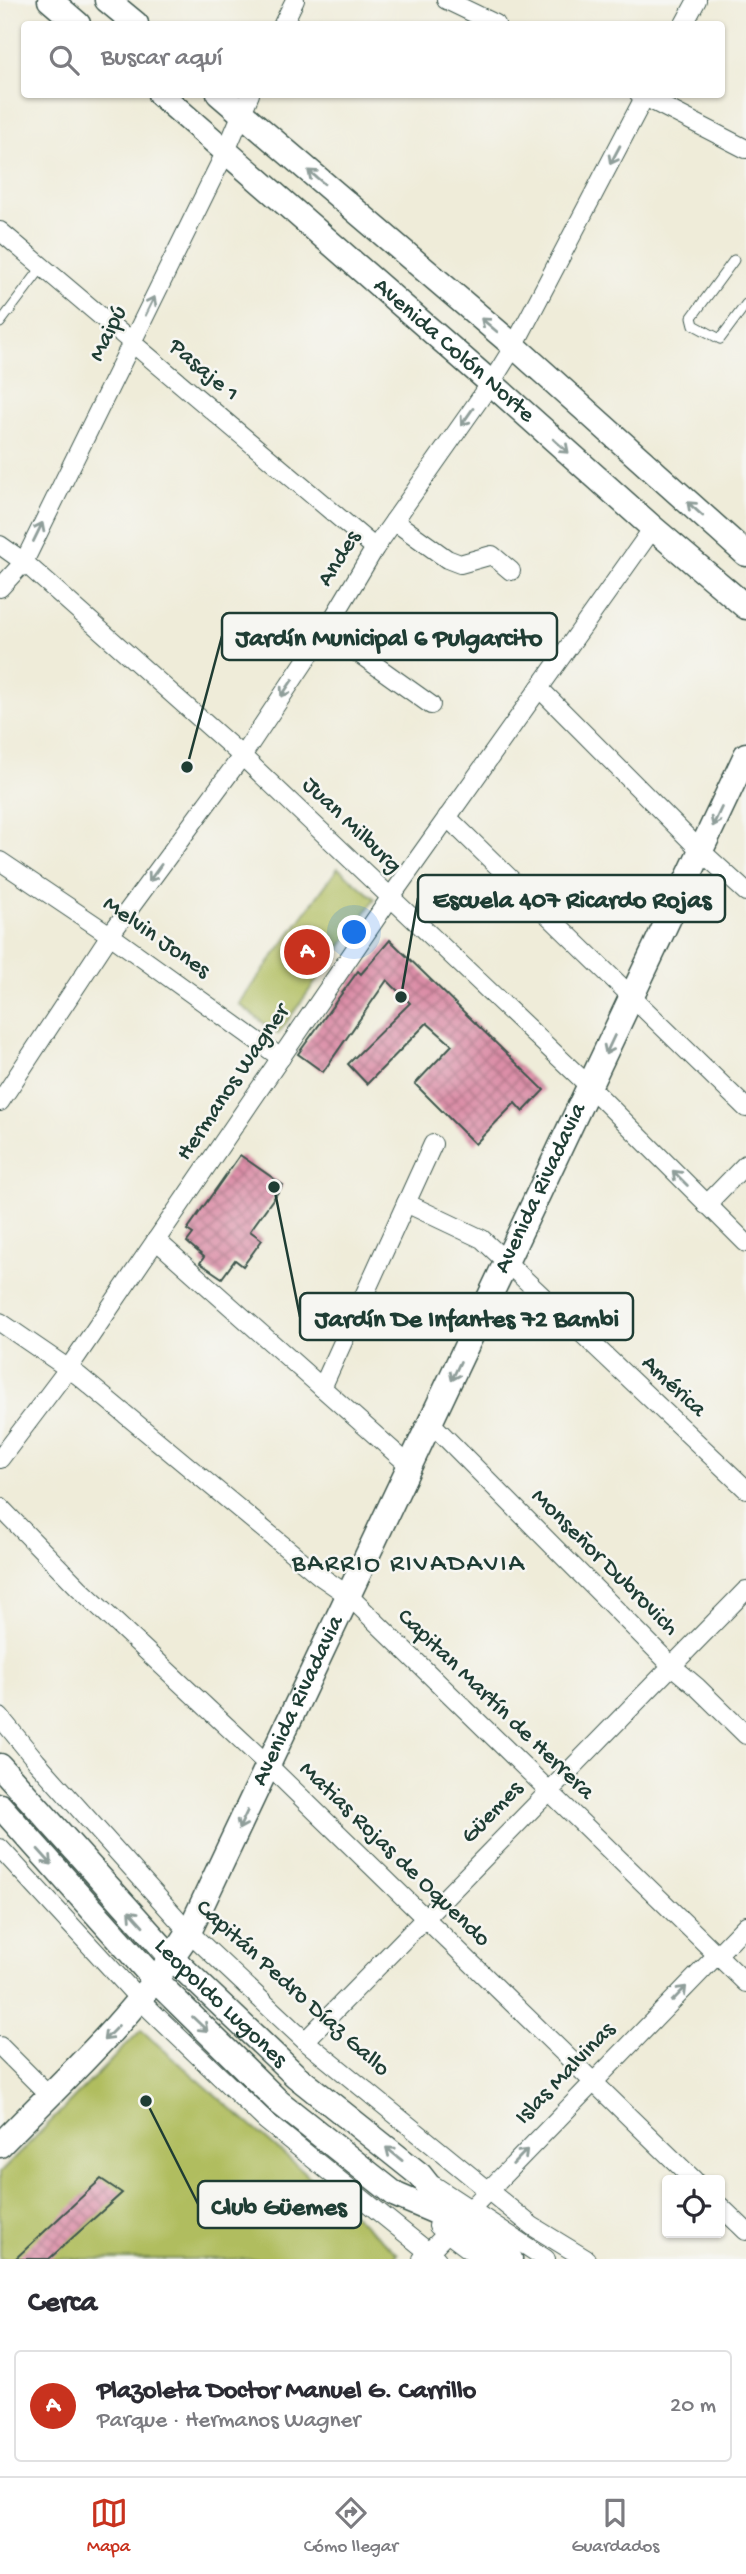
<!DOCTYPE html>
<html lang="es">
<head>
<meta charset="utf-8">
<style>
  body { margin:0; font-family:"Gochi Hand",sans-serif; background:#f7f7f7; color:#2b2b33 }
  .controls { position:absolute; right:21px; bottom:21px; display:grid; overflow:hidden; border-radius:7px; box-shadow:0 2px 5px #0004 }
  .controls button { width:63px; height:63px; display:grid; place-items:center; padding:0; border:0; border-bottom:2px solid #e1e1e2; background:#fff; color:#2b2b33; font:35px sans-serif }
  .you { position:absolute; left:355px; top:933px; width:24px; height:24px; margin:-18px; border:5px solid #fff; border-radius:50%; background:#1a73e8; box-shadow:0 0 0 10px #1a73e833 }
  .badge { display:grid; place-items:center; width:46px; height:46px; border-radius:50%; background:#c8321e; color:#fff; font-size:23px; font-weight:700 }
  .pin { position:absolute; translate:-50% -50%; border:4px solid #fff; box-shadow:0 2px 7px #0006 }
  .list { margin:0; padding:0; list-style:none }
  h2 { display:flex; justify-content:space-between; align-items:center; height:91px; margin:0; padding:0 28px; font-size:30px }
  h2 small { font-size:23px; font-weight:400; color:#7c7c81 }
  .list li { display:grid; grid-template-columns:46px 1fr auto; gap:21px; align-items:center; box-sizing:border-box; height:112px; margin:0 14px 14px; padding:0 14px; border:2px solid #e1e1e2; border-radius:7px }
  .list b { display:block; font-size:26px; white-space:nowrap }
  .list p { margin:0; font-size:23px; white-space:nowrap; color:#7c7c81 }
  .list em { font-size:23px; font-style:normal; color:#7c7c81 }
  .icon { flex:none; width:38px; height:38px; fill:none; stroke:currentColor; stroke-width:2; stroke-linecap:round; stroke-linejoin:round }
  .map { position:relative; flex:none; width:746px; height:2259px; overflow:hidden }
  .search { position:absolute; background:#fff; box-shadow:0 2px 5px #0004; left:21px; right:21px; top:21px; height:77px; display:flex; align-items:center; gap:18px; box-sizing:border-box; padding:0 24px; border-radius:7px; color:#7c7c81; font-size:26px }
  .sheet { height:217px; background:#fff }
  nav { display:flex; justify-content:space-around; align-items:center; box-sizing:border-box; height:98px; border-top:2px solid #e1e1e2; background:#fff; font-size:19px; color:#7c7c81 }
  nav a { display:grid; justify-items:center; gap:4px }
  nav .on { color:#c8321e }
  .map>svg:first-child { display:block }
  .park { fill:#b0bd5f; stroke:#687d4a; stroke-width:2 }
  .building { fill:url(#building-cross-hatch) }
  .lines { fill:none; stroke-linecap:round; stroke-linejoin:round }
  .service-casing { stroke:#3e574d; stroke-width:11 }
  .minor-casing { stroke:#3e574d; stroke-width:20 }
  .secondary-casing { stroke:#3e574d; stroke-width:27 }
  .service { stroke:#fff; stroke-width:9 }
  .minor { stroke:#fff; stroke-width:18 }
  .secondary { stroke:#fff; stroke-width:24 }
  .oneway { stroke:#8f9e9a }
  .labels { text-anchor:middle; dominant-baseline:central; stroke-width:5; stroke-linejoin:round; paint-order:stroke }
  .street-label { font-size:24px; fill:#1f3d34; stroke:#f6f6f2 }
  .neighbourhood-label { font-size:26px; letter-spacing:2px; fill:#1f3d34; stroke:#f6f6f2 }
  .leader { fill:none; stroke:#1f3d34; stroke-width:2.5 }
  .callout-dot { fill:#1f3d34; stroke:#f6f6f2; stroke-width:2.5 }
  .callout { fill:#f6f6f2; stroke:#1f3d34; stroke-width:2.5 }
  .callout-label { font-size:26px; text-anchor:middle; font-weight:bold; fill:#1f3d34 }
</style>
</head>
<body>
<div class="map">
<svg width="746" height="2259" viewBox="0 0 746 2259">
  <defs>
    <pattern id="building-cross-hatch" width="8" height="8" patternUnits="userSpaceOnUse" patternTransform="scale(1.75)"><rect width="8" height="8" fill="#db8ea7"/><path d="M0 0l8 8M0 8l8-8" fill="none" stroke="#b17589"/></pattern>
  </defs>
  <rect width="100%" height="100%" fill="#f6f6f2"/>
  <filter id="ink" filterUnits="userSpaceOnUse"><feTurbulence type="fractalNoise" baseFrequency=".0143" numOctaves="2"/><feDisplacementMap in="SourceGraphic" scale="14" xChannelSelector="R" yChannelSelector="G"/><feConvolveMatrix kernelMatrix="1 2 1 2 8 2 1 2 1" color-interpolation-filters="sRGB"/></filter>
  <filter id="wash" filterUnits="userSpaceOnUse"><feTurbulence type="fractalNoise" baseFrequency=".00686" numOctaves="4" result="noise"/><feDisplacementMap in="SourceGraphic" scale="28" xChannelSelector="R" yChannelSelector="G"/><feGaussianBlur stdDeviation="1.57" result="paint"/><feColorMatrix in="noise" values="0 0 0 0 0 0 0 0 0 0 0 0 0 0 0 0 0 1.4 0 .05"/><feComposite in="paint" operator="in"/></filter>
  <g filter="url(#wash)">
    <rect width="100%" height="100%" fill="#efecd9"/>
    <g class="park">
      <polygon points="338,868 375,899 278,1034 239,1004"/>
      <polygon points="141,2030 398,2254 393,2259 0,2259 0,2173"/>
    </g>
    <g id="blocks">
      <g class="building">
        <polygon points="390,940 544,1090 523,1112 515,1103 475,1144 415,1084 452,1045 427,1023 367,1084 348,1064 410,1003 387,980 323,1072 298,1054 358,971 361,974"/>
        <polygon points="240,1155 283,1185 250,1231 262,1240 243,1266 235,1260 222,1278 200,1263 204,1257 187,1242 193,1234 187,1230"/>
        <polygon points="101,2179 122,2193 49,2259 15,2259"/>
      </g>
    </g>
  </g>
  <g filter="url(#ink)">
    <use href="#blocks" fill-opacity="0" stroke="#3e574d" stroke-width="2"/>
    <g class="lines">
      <g class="service-casing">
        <g id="service">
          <polyline points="734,260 692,317 694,325 720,339 746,304"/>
          <polyline points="0,323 43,266"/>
        </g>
      </g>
      <g class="minor-casing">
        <g id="minor">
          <polyline points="446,0 496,24"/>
          <polyline points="283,24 295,0"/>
          <polyline points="684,24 697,0"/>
          <polyline points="639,94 746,149"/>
          <polyline points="0,231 375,548"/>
          <polyline points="394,521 447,559 460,564 492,555 511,571"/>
          <polyline points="0,545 24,562 242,756 590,1087 746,1243"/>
          <polyline points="0,588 24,562 226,151 250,94"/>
          <polyline points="326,630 431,705"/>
          <polyline points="539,688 701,851 746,892"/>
          <polyline points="447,817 746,1108"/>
          <polyline points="0,861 110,935 281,1058"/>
          <polyline points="0,1102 110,935 242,756 326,630 375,548 491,383 514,346 646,94"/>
          <polyline points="406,1203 482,1239 746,1489"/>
          <polyline points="706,1205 746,1164"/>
          <polyline points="156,1240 410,1466"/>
          <polyline points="0,1322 79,1376 320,1576 349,1596 746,1983"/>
          <polyline points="322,1388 433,1144"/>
          <polyline points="431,1423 672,1666 697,1687 746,1735"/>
          <polyline points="0,1459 68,1369 390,898 653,528"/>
          <polyline points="0,1507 79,1588 269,1766 694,2180"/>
          <polyline points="0,1717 37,1762 189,1932 305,2041 532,2226 586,2259"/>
          <polyline points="0,1848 140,2000 266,2121 437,2259"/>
          <polyline points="305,2041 746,1590"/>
          <polyline points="0,2046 49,2095"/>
          <polyline points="435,2186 546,2259"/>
          <polyline points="720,2206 746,2231"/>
          <polyline points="438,2226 482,2259"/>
          <polyline points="422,2259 746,1925"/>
        </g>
      </g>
      <g class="secondary-casing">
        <g id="secondary">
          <polyline points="50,0 78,24"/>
          <polyline points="107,0 136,24"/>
          <path id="s1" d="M160 94 491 383 653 528 746 607"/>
          <polyline points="219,94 514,346 746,554"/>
          <path id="s2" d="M0 1766 172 1958 296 2076 420 2175 454 2218"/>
          <polyline points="0,1806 156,1981 280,2103 396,2195 457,2221 510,2259"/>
          <path id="s3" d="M0 2145C67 2077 137 2013 189 1932L746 755"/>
        </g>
      </g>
      <use href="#service" class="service"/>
      <use href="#minor" class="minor"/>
      <use href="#secondary" class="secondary"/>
    </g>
    <defs><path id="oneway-shaft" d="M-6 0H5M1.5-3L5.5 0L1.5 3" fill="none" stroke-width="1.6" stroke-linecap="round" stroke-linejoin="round" transform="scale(1.75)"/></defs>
    <g class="oneway">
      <use href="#oneway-shaft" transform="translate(615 155) rotate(118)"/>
      <use href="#oneway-shaft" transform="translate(316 177) rotate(-140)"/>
      <use href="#oneway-shaft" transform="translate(150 306) rotate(-64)"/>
      <use href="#oneway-shaft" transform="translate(489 325) rotate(-140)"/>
      <use href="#oneway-shaft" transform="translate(467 417) rotate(125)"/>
      <use href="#oneway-shaft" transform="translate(561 446) rotate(42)"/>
      <use href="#oneway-shaft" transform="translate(695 509) rotate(-138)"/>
      <use href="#oneway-shaft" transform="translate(38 532) rotate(-64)"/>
      <use href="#oneway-shaft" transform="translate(287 688) rotate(124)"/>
      <use href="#oneway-shaft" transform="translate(717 817) rotate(115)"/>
      <use href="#oneway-shaft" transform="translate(155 873) rotate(126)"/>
      <use href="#oneway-shaft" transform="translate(610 1045) rotate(115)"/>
      <use href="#oneway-shaft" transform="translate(680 1178) rotate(-135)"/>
      <use href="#oneway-shaft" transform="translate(456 1371) rotate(115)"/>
      <use href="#oneway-shaft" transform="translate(243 1820) rotate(115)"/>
      <use href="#oneway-shaft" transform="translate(45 1857) rotate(48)"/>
      <use href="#oneway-shaft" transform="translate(136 1918) rotate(-132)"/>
      <use href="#oneway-shaft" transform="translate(679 1994) rotate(-46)"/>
      <use href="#oneway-shaft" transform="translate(200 2024) rotate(44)"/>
      <use href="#oneway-shaft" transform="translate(111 2033) rotate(135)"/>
      <use href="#oneway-shaft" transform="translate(394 2154) rotate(-141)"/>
      <use href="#oneway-shaft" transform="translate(520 2157) rotate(-46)"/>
    </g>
  </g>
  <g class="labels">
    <g class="street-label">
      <text transform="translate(109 334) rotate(-64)">Maipú</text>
      <text stroke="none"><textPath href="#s1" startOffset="390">Avenida Colón Norte</textPath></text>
      <text transform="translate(203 371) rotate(40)">Pasaje 1</text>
      <text transform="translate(340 559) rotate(-58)">Andes</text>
      <text transform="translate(351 826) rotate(44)">Juan Milburg</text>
      <text transform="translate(156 938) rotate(35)">Melvin Jones</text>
      <text transform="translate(234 1083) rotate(-56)">Hermanos Wagner</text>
      <text stroke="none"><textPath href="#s3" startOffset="1108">Avenida Rivadavia</textPath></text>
      <text transform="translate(673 1387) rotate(43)">América</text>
      <text transform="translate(604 1563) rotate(45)">Monseñor Dubrovich</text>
      <text stroke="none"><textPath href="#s3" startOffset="541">Avenida Rivadavia</textPath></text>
      <text transform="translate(495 1705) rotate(44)">Capitan Martín de Herrera</text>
      <text transform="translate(493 1813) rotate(-46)">Güemes</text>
      <text transform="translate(394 1855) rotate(44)">Matias Rojas de Oquendo</text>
      <text transform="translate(292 1989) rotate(42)">Capitán Pedro Díaz Gallo</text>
      <text stroke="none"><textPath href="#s2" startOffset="324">Leopoldo Lugones</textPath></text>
      <text transform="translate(566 2074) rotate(-46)">Islas Malvinas</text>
    </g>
    <g class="neighbourhood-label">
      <text x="409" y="1565">BARRIO RIVADAVIA</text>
    </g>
  </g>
  <path class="leader" d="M187 767L222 636M401 997L418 898M274 1187L300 1317M146 2101L198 2204"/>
  <g class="callout-dot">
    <circle cx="187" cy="767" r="7"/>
    <circle cx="401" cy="997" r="7"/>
    <circle cx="274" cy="1187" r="7"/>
    <circle cx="146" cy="2101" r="7"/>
  </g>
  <g class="callout">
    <rect x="222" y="613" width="335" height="47" rx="7"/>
    <rect x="418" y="875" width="307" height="47" rx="7"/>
    <rect x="300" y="1293" width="333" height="47" rx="7"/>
    <rect x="198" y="2181" width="163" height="47" rx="7"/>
  </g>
  <g class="callout-label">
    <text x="389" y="645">Jardín Municipal 6 Pulgarcito</text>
    <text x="572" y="907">Escuela 407 Ricardo Rojas</text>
    <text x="467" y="1326">Jardín De Infantes 72 Bambi</text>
    <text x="279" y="2214">Club Güemes</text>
  </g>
</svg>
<div class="controls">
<button><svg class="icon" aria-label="locate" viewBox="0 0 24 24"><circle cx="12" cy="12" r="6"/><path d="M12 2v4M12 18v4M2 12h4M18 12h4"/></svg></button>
</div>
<div class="you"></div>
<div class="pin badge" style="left:307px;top:952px">A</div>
<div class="search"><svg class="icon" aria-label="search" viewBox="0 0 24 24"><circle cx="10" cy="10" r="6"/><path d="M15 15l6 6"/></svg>Buscar aquí</div>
</div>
<section class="sheet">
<h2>Cerca<small></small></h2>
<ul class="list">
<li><span class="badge">A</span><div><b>Plazoleta Doctor Manuel G. Carrillo</b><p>Parque · Hermanos Wagner</p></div><em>20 m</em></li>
</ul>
</section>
<nav>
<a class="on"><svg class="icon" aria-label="map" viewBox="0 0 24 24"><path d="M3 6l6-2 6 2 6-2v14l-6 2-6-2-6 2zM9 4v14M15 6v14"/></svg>Mapa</a>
<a><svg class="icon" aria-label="directions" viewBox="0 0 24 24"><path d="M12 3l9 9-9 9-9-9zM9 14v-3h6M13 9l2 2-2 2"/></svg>Cómo llegar</a>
<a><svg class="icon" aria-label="saved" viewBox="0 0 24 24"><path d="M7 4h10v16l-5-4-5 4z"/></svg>Guardados</a>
</nav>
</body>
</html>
